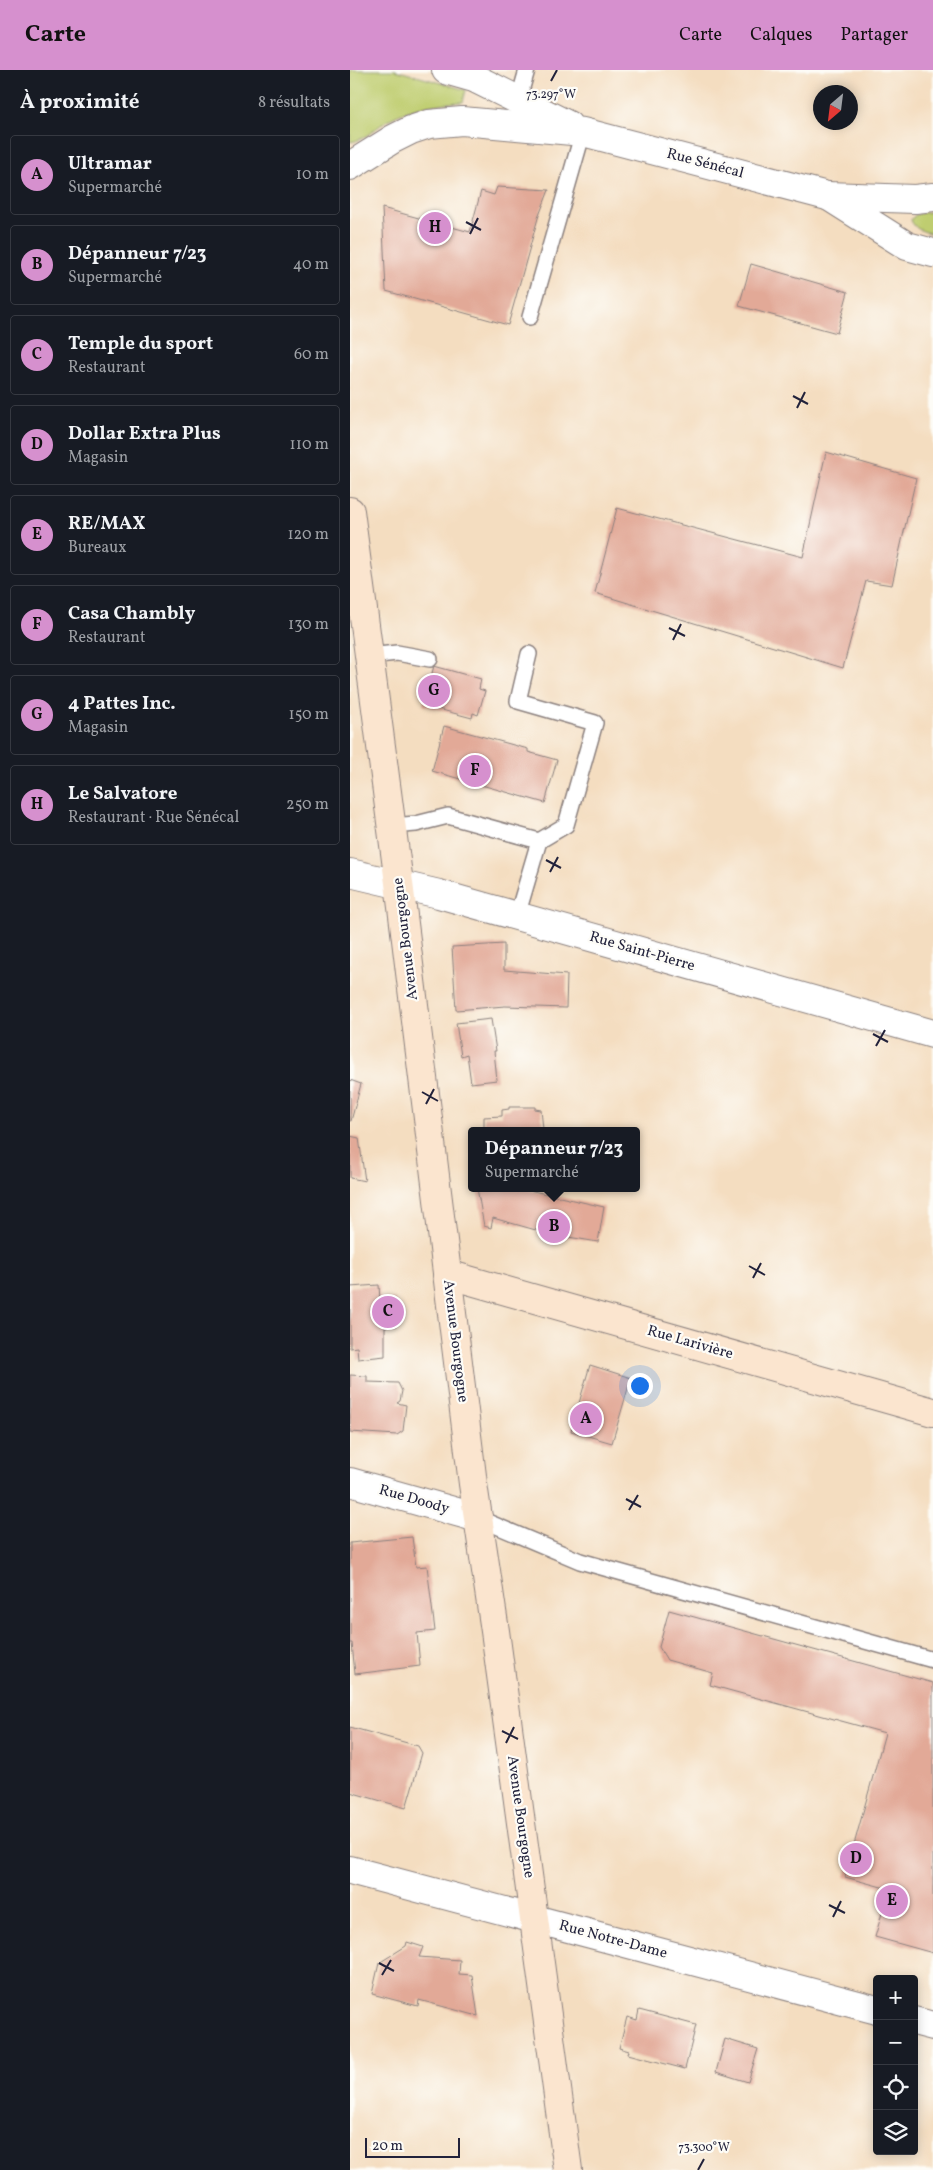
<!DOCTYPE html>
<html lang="fr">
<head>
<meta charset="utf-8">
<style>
  body { margin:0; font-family:Vollkorn,serif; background:#242831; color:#f1f3f6 }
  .controls { position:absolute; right:15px; bottom:15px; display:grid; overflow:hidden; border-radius:5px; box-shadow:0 2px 12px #0003 }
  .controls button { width:45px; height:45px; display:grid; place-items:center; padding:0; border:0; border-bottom:1px solid #363941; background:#171b24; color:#f1f3f6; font:25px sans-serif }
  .compass { position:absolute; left:463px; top:15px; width:45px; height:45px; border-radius:50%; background:#171b24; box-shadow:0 2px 12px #0003; rotate:208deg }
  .scale { position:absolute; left:15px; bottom:12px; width:95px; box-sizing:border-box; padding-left:5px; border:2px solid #22223b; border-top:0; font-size:14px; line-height:18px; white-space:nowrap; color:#22223b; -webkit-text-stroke:4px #fdfcf7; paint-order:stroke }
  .you { position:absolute; left:289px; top:1315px; width:18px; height:18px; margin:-12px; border:4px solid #fff; border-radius:50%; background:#1a73e8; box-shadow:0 0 0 8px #1a73e833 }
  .badge { display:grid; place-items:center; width:32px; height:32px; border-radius:50%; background:#d690ce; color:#111; font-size:16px; font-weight:700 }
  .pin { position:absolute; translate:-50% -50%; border:2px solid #fff; box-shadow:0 1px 5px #0006 }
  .popup { position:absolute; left:118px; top:1057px; width:172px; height:65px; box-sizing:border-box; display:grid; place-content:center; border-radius:5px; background:#171b24; filter:drop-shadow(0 1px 4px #0005); font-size:16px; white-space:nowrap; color:#9ea1a6 }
  .popup b { font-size:19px; color:#f1f3f6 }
  .popup::after { content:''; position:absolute; left:50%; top:100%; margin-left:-10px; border:10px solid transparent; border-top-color:#171b24 }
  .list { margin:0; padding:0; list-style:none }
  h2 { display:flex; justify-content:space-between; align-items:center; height:65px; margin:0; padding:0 20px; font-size:21px }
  h2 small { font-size:16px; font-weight:400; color:#9ea1a6 }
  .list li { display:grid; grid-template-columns:32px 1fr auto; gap:15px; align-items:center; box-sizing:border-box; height:80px; margin:0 10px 10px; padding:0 10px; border:1px solid #363941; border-radius:5px }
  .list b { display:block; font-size:19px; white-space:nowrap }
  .list p { margin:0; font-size:16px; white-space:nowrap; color:#9ea1a6 }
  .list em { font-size:16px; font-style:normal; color:#9ea1a6 }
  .icon { flex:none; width:28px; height:28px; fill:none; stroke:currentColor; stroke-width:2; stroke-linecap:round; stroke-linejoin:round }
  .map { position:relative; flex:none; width:583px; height:2100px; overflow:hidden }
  header { display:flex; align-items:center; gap:30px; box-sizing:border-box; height:70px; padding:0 25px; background:#d690ce; color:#111 }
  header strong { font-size:24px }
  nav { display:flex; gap:28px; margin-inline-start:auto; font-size:18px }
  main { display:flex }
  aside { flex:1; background:#171b24 }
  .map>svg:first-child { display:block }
  .green { fill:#bfcd6f; stroke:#707855 }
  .building { fill:#e2a997 }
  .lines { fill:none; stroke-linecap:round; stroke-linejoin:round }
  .lane-casing { stroke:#8b807e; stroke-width:18 }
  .street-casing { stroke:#8b807e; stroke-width:30 }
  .secondary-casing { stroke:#8b807e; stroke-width:30 }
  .lane { stroke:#fff; stroke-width:15 }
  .street { stroke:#fff; stroke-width:28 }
  .secondary { stroke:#fbe5cf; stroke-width:28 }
  .ticks { fill:none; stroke:#22223b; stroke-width:2 }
  .labels { text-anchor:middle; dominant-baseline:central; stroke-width:4.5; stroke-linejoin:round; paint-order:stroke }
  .street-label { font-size:15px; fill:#22223b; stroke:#fdfcf7 }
  .ticks-label { font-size:12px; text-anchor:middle; fill:#22223b; stroke:#fdfcf7; stroke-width:4.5; stroke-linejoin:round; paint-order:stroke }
</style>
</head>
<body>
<header>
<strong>Carte</strong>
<nav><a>Carte</a><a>Calques</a><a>Partager</a></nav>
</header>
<main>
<aside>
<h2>À proximité<small>8 résultats</small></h2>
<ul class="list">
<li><span class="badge">A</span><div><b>Ultramar</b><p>Supermarché</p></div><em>10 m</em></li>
<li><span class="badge">B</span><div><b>Dépanneur 7/23</b><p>Supermarché</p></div><em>40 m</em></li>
<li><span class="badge">C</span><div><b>Temple du sport</b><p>Restaurant</p></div><em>60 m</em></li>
<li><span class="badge">D</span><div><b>Dollar Extra Plus</b><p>Magasin</p></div><em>110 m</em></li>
<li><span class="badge">E</span><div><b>RE/MAX</b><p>Bureaux</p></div><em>120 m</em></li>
<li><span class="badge">F</span><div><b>Casa Chambly</b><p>Restaurant</p></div><em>130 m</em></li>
<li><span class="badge">G</span><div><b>4 Pattes Inc.</b><p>Magasin</p></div><em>150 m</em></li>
<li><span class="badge">H</span><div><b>Le Salvatore</b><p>Restaurant · Rue Sénécal</p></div><em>250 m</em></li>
</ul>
</aside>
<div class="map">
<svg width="583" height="2100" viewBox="0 0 583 2100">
  <rect width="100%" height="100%" fill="#fdfcf7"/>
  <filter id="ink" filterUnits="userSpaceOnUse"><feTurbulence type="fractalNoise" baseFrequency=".02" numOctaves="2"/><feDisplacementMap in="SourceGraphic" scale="10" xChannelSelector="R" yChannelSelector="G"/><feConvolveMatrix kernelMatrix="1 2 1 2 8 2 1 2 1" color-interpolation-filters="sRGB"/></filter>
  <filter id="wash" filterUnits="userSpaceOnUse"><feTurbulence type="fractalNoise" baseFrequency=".0096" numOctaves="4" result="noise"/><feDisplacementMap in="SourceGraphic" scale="20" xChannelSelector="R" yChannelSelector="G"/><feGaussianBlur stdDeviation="1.12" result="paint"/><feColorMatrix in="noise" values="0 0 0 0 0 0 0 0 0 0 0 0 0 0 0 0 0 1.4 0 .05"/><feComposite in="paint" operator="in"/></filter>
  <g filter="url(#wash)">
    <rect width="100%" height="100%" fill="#f4ddc0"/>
    <g class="green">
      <path d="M0 0H45L116 20 113 32C89 33 62 37 40 49 27 56 15 71 0 72Z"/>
      <path d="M583 142V164C573 161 565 160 561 150 565 142 575 143 583 142Z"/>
    </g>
    <g id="blocks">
      <g class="building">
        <polygon points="147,117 199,120 188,148 158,255 36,221 32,138 120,162 131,121 144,125"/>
        <polygon points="401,194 498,222 487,263 389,236"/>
        <polygon points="476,382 566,408 542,515 516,511 493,598 245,523 267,438 453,487"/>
        <polygon points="84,596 131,609 129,619 135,621 128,645 123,643 122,648 73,635"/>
        <polygon points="94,656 178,679 178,682 207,690 195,733 82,701"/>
        <polygon points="154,874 154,900 217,905 216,938 155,936 106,940 102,877"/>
        <polygon points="141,949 146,981 144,981 147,1010 121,1013 117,984 111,986 106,953"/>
        <polygon points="0,1010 11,1014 1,1051 0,1051"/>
        <polygon points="159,1037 185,1037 185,1039 191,1040 193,1059 187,1058 187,1061 134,1061 134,1047 152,1046 152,1040 159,1039"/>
        <polygon points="0,1066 9,1068 15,1111 0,1108"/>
        <polygon points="127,1118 170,1118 254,1137 248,1172 200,1164 143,1148 141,1158 134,1156"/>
        <polygon points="29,1215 30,1230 45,1229 47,1256 35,1257 35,1286 8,1289 7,1277 0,1278 0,1217"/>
        <polygon points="240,1295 281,1308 262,1373 221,1361"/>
        <polygon points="0,1305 17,1306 17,1312 48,1313 52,1321 50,1331 47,1333 56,1335 53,1361 47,1365 0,1362"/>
        <polygon points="62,1467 66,1497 77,1496 85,1561 67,1563 70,1596 5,1604 2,1573 0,1573 0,1473"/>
        <polygon points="319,1540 583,1613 583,1883 525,1867 539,1819 495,1807 535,1663 360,1615 363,1603 317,1590 309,1577"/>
        <polygon points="0,1657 68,1676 72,1683 56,1738 0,1722"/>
        <polygon points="57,1872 73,1877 69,1887 110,1890 109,1904 122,1905 128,1946 69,1930 68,1936 22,1924 29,1893 56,1876"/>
        <polygon points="289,1940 346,1955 335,1999 278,1984 279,1981 269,1978 277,1947 287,1950"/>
        <polygon points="375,1969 408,1979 398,2012 366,2002"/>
      </g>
    </g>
  </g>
  <g filter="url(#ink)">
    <use href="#blocks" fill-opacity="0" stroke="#8b807e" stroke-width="1"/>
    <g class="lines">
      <g class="lane-casing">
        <g id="lane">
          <polyline points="167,35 177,0"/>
          <polyline points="180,247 233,62"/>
          <polyline points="179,584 168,631 245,653 216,755 189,771"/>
          <polyline points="19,586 47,583 80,589"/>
          <polyline points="42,756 66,754 98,746 189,771 167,846"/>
          <polyline points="128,1448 230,1491 583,1590"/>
        </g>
      </g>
      <g class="street-casing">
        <g id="street">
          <polyline points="96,0 124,8 218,55"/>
          <polyline points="0,96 43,69 61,60 79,54 112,51 233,62 477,126 565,129 583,127"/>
          <polyline points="478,126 557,176 583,183"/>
          <polyline points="0,803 89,824 583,964"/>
          <polyline points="0,1412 128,1448"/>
          <path d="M0 1800C175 1848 351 1893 527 1940"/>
          <polyline points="564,1951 583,1956"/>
        </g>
      </g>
      <g class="secondary-casing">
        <g id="secondary">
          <polyline points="0,441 49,813 123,1414 145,1561 218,2100"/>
          <polyline points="97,1204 583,1342"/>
        </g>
      </g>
      <use href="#lane" class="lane"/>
      <use href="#street" class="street"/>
      <use href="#secondary" class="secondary"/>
    </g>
  </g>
  <path class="ticks" d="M201 11 207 0M116 152 131 160M120 164 128 148M443 326 458 334M447 338 455 322M319 558 335 566M323 570 331 554M196 790 211 798M200 802 208 787M523 964 538 972M526 976 535 960M72 1022 88 1031M76 1034 84 1019M399 1196 415 1205M403 1208 411 1193M276 1429 291 1437M279 1440 288 1425M152 1661 168 1669M156 1673 164 1657M479 1835 495 1843M483 1847 491 1831M29 1893 44 1901M32 1905 41 1890M348 2100 354 2089"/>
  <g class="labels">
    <g class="street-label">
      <text transform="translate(355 94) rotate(15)">Rue Sénécal</text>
      <text transform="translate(56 869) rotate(-97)">Avenue Bourgogne</text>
      <text transform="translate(292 882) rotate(16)">Rue Saint-Pierre</text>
      <text transform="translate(105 1271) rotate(83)">Avenue Bourgogne</text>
      <text transform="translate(340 1273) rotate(16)">Rue Larivière</text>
      <text transform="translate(64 1430) rotate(16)">Rue Doody</text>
      <text transform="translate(170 1747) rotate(82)">Avenue Bourgogne</text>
      <text transform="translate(263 1870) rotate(15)">Rue Notre-Dame</text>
    </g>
  </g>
  <g class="ticks-label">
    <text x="201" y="28">73.297°W</text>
    <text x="354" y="2081">73.300°W</text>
  </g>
</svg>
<div class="controls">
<button>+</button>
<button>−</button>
<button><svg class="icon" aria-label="locate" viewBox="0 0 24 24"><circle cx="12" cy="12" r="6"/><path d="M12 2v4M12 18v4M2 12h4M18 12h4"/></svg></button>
<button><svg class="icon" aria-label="layers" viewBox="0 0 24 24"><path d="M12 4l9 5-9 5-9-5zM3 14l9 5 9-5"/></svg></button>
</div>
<svg class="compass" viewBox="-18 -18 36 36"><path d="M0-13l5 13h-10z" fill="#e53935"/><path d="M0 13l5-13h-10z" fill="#9ea1a6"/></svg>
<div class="scale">20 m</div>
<div class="you"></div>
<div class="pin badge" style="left:236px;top:1349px">A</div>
<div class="pin badge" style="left:204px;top:1157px">B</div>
<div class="popup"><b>Dépanneur 7/23</b>Supermarché</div>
<div class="pin badge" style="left:38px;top:1242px">C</div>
<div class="pin badge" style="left:506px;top:1789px">D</div>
<div class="pin badge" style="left:542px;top:1831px">E</div>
<div class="pin badge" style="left:125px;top:701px">F</div>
<div class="pin badge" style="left:84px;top:621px">G</div>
<div class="pin badge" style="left:85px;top:158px">H</div>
</div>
</main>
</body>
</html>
